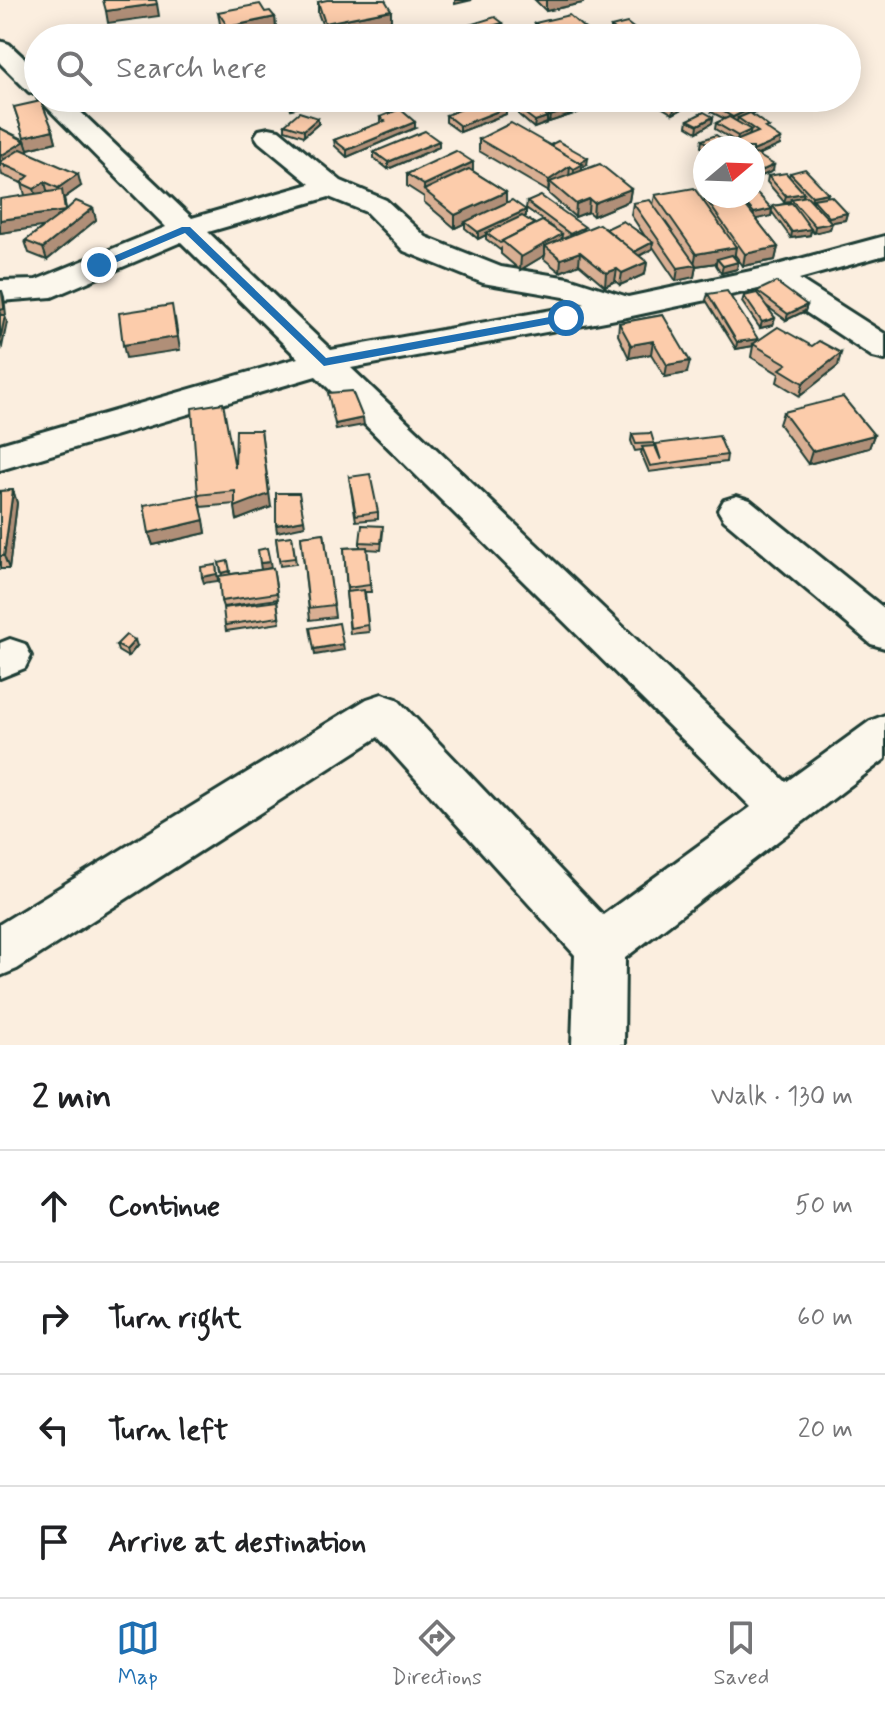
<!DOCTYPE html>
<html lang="en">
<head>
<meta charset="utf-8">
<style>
  body { margin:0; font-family:Mynerve,sans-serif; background:#f2f2f2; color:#202124 }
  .compass { position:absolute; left:693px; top:136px; width:72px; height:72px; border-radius:50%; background:#fff; box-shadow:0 4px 20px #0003; rotate:71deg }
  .stop { position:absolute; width:24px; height:24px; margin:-18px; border:6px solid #1f6fb2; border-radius:50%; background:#fff }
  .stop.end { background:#1f6fb2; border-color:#fff; box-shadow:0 2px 8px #0008 }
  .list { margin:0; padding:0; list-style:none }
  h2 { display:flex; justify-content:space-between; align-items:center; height:104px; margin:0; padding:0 32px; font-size:34px }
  h2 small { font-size:26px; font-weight:400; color:#757577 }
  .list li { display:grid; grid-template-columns:52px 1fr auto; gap:24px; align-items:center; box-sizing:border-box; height:112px; padding:0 32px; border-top:2px solid #e0e0e0 }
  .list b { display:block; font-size:30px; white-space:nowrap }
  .list em { font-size:26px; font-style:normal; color:#757577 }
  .icon { flex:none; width:44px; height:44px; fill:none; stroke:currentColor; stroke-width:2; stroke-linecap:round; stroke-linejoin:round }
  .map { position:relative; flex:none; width:885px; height:1045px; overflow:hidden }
  .search { position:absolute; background:#fff; box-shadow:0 4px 20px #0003; left:24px; right:24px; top:24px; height:88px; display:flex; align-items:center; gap:20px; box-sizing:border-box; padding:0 28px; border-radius:44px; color:#757577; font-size:30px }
  .sheet { height:552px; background:#fff }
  nav { display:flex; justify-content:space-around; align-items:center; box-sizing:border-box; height:112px; border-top:2px solid #e0e0e0; background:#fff; font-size:22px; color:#757577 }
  nav a { display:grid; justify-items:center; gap:4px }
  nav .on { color:#1f6fb2 }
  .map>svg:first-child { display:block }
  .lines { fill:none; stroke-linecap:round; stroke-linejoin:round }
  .street-casing { stroke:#1f3d34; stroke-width:6 }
  .street { fill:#fbf7ec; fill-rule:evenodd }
  .wall { fill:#d9af93; stroke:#1f3d34; stroke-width:2 }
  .shaded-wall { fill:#b08f78; stroke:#1f3d34; stroke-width:2 }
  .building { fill:#fcccab; stroke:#1f3d34; stroke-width:2 }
  .route { fill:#1f6fb2 }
</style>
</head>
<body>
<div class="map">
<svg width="885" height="1045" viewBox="0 0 885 1045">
  <rect width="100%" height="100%" fill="#fbeedf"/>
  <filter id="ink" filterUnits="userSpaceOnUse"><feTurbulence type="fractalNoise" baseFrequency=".0125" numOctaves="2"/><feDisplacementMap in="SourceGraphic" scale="16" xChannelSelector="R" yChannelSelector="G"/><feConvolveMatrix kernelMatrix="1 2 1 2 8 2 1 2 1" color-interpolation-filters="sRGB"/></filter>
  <g filter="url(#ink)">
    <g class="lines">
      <g class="street-casing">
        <g id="street">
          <polygon points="0,41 9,44 38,71 38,94 29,92 0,63"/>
          <path d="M38 98H66L192 218 310 184 259 142 255 136 259 130 269 128 279 130 341 181 386 200 426 237 501 267 569 278 628 297 770 267 885 236V255L799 279 885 334V360L873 357 768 287 627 317 351 368 786 782 870 721 885 715V759L625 958 624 1045H572L575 955 378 737 17 969 0 976V924L367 699 382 694 397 699 603 915 751 807 316 376 0 470V444L298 358 181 242 52 297 0 301V281L36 280 166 227ZM329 197 366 212 404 251 483 283 564 297 585 304 331 350 208 232Z"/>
          <polygon points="737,496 750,500 885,609 885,648 871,644 724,520 718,510 724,500"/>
          <polygon points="10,639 25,644 31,656 25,668 0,678 0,643"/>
        </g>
      </g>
      <use href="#street" class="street"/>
    </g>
    <g class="wall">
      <polygon points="535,0 584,0 583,3 546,11"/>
      <polygon points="318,2 391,10 391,21 360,27 364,32 364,38 314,38 314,34 325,32 318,13"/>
      <polygon points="218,12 265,12 275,17 276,29 229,38 220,24"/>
      <polygon points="503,23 502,29 476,36 469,31 469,25"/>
      <polygon points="535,23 585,35 572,38 545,38 535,29"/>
      <polygon points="611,27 641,34 641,38 617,38 611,33"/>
      <polygon points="283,98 334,98 291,109"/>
      <polygon points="513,98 543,98 543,100 532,105 535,107 535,104 587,103 586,110 549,122 547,121 547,123 534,128 519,115 519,109 524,107 513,100"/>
      <polygon points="656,98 697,98 685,105 684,108 673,114 656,104"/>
      <polygon points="712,105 758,105 757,112 751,114 768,131 780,145 758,155 773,171 757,178 753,176 753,148 705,148 705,149 701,147 702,140 731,147 731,143 735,141 715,129 716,123 725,119 711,112"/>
      <polygon points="14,107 53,130 56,142 28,149 27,147 28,152 81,186 64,198 66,209 93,208 96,220 47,260 29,253 25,241 44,226 0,233 25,195 22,183 2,175 0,167 0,128 25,140"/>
      <polygon points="506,108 506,114 460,132 446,122 446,115"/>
      <polygon points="380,117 415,128 347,157 335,146 334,140 380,123"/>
      <polygon points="713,117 712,123 697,132 687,126 688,120"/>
      <polygon points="285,124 318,124 304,136 285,130"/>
      <polygon points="479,139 550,145 587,165 582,167 582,170 631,189 629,201 593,216 588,212 575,217 549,194 549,192 479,151"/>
      <polygon points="439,147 388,169 374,158 374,152"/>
      <polygon points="473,171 506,192 506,203 526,210 526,216 524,217 535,224 554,228 526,208 527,202 584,230 606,229 646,238 631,215 633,203 653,205 655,195 704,202 705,198 740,199 772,209 773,206 790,203 790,201 784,202 767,182 768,176 789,176 790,173 828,193 827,197 847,213 845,220 832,222 830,229 814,233 811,230 810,235 791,238 772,212 771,216 756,219 778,247 775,260 743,266 735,255 734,258 738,262 737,269 721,273 716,265 716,263 696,266 694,277 676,281 653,247 652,249 639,256 647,262 645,274 620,285 615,281 605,286 579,264 560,272 544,259 545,255 520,270 501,254 501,249 500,250 486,239 486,235 478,239 465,228 465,223 455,228 424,202 424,197 407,186 407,174"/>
      <polygon points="757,291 807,305 805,311 786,320 765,305 775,318 773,325 760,328 742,302 744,296 757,294"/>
      <polygon points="708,294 757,342 838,366 800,396 777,382 779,374 751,357 753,346 736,349 706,300"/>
      <polygon points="663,315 687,373 665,377 651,354 629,358 618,335 619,323"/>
      <polygon points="783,412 874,435 869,448 808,464 779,424"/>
      <polygon points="632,434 654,443 654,446 655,447 656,444 727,455 726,462 649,472 641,453 642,450 635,451 631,441"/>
      <polygon points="235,468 271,507 237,520 235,504 201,507 206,533 153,545 149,533"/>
      <polygon points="349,477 378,512 378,519 356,521"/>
      <polygon points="13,490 17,503 9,569 0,569 0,491"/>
      <polygon points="383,532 381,550 367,549 371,592 365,592 369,632 350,634 346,592 347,592 344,548 360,547 360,542"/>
      <polygon points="324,533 335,617 310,620 301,536"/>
      <polygon points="292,536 296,564 280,566 276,538"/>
      <polygon points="219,563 231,574 273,568 278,599 223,607 221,601 222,576"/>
      <polygon points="277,601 280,623 226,631 225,625"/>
      <polygon points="116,645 137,646 128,657 118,651"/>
    </g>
    <g class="shaded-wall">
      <polygon points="455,0 472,0 455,4"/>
      <polygon points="546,0 584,0 583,3 546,11"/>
      <polygon points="157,4 159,16 108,23 106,11"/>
      <polygon points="391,10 391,21 326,34 325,23"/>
      <polygon points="275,17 276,29 229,38 228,27"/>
      <polygon points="503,23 502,29 476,36 476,30"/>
      <polygon points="585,29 585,35 572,38 551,38"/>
      <polygon points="364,32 364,38 331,38"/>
      <polygon points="641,34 641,38 626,38"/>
      <polygon points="310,98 334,98 291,109 290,103"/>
      <polygon points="534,98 543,98 543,100 525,108 525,102"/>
      <polygon points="687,98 697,98 685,105 684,108 673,114 674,108 685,102"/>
      <polygon points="587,103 586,110 549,122 550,116"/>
      <polygon points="758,105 757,112 740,119 738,118 737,121 731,123 733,117"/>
      <polygon points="506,108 506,114 460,132 460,126"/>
      <polygon points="547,117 547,123 534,128 535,121"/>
      <polygon points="713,117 712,123 697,132 698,125"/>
      <polygon points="318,118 318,124 304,136 304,130"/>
      <polygon points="415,122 415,128 347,157 347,150"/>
      <polygon points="53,130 56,142 28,149 24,137"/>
      <polygon points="751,130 749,136 737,142 738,136"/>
      <polygon points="781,139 780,145 753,157 753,151"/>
      <polygon points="25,141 29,153 5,167 2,155"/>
      <polygon points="439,141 439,147 388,169 388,162"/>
      <polygon points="588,158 587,165 582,167 581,176 573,181 574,169 576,165"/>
      <polygon points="473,162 473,174 424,190 424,185"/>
      <polygon points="774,165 773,171 757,178 759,172"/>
      <polygon points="570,166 569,178 550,182 548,193 549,180"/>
      <polygon points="78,174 81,186 64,198 68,223 58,188"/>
      <polygon points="45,182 48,194 38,201 34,189"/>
      <polygon points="631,189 629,201 593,216 594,203"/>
      <polygon points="506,192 506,204 455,228 455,215"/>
      <polygon points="804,193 802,199 791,199 790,201 784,202 786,196"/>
      <polygon points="828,193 826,199 813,199 813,202 811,202 812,196"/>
      <polygon points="589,199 588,212 575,217 576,204"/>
      <polygon points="93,208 96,220 47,260 43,248"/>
      <polygon points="772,209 771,216 753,220 754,213"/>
      <polygon points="526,210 526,216 488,234 486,233 486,235 478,239 478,232"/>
      <polygon points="65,211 68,223 0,233 0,220"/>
      <polygon points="847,213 845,220 827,223 829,217"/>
      <polygon points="832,223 830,229 814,233 815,226"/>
      <polygon points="811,229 810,235 791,238 792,232"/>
      <polygon points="562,234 561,246 545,246 545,255 520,270 521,257"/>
      <polygon points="653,242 652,249 631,260 632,253"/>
      <polygon points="736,247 734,259 717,259 716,263 696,266 694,277 676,281 678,268 694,265 696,254"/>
      <polygon points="778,247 775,260 743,266 745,254"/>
      <polygon points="580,252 579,264 560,272 561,259"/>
      <polygon points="647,262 645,274 620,285 622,273"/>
      <polygon points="738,262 737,269 721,273 723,266"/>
      <polygon points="617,269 615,281 605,286 606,273"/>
      <polygon points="2,291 4,297 6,315 5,316 7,322 2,347 0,341 0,317"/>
      <polygon points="807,305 805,311 786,320 788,314"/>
      <polygon points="175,318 180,350 126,358 123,345"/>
      <polygon points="775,318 773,325 760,328 762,322"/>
      <polygon points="758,339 756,345 753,344 753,346 736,349 737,342"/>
      <polygon points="653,341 651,354 629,358 631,345"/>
      <polygon points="841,353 838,366 800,396 803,383"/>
      <polygon points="690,361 687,373 665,377 667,365"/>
      <polygon points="363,418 364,425 336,430 335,424"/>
      <polygon points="261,430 271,507 237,520 235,507"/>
      <polygon points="874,435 869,448 808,464 812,451"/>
      <polygon points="13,490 17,503 9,569 4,556"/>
      <polygon points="204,520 206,533 153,545 149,533"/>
      <polygon points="304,520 305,526 277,532 276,525"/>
      <polygon points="270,562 271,568 261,570 260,563"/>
      <polygon points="216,565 218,581 204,583 202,577"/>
      <polygon points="135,640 137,646 128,657 126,650"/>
      <polygon points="343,644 344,650 315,655 314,649"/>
    </g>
    <g class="building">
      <polygon points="103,0 156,0 157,4 106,11"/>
      <polygon points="327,0 385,0 391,10 325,23 318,2"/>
      <polygon points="260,4 265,12 270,11 275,17 228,27 218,12"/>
      <polygon points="569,15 585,29 551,37 535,23"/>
      <polygon points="495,17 503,23 476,30 469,25"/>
      <polygon points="409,23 431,38 383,38 378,35"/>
      <polygon points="627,23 641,34 625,38 611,27"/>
      <polygon points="358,25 364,32 331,38 316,38 314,34"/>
      <polygon points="536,32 542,38 513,38"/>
      <polygon points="291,34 294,38 276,38"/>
      <polygon points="286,98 310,98 290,103"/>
      <polygon points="491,98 506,108 460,126 446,115"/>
      <polygon points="520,98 534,98 525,102"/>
      <polygon points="554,98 579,98 587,103 550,116 535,104"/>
      <polygon points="656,98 679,98 685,102 674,108"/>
      <polygon points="728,98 745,98 758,105 733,117 712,105"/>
      <polygon points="41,101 53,130 24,137 14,107"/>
      <polygon points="532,104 547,117 535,121 519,109"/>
      <polygon points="400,109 415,122 347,150 334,140 385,121 380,117"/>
      <polygon points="299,112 318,118 304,130 285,124"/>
      <polygon points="704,112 713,117 698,125 688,120"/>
      <polygon points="750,113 769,127 765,128 781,139 753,151 753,148 739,148 731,143 758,132 738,118"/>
      <polygon points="729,117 751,130 738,136 716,123"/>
      <polygon points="511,123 583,164 574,169 570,166 549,180 479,139"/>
      <polygon points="0,128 25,141 2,155 0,154"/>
      <polygon points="425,131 439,141 388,162 374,152"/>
      <polygon points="716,135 729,144 720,148 713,148 702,140"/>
      <polygon points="558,141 588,158 580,163 550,145"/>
      <polygon points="21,149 78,174 58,188 45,182 34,189 21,183 29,176 0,163 0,162"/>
      <polygon points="456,151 473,162 424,185 407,174"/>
      <polygon points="756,154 774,165 759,172 753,169 753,155"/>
      <polygon points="600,164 631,189 594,203 589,199 576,204 550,182"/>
      <polygon points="469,169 506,192 455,215 424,190"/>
      <polygon points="805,169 828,193 812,196 790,173"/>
      <polygon points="786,173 804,193 786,196 768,176"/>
      <polygon points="694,188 736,247 696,254 655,195"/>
      <polygon points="62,190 65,211 76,201 93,208 43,248 25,241 65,211 0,220 0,199"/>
      <polygon points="758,194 772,209 754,213 741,198"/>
      <polygon points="541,196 585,227 570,234 527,202"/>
      <polygon points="717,196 738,196 778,247 745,254 705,198"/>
      <polygon points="807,196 832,223 815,226 791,199"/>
      <polygon points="831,196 847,213 829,217 813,199"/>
      <polygon points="512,200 526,210 478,232 465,222"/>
      <polygon points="650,200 696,265 678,268 633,203"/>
      <polygon points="792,203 811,229 792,232 773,206"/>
      <polygon points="522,216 535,224 502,241 503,242 500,243 486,233"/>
      <polygon points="542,221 562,234 521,257 502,241"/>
      <polygon points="623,221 653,242 634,252 606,229"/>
      <polygon points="599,224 647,262 622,273 617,269 606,273 580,252 561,259 545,246"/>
      <polygon points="732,255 738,262 723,266 717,259"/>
      <polygon points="776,282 807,305 788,314 757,291"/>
      <polygon points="0,291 2,291 4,309 0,310"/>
      <polygon points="727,291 758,339 737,342 708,294"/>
      <polygon points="757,293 775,318 762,322 744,296"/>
      <polygon points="172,305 177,337 123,345 119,313"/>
      <polygon points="0,315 5,315 0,341"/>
      <polygon points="663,315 690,361 667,365 653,341 631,345 619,323"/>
      <polygon points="778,327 812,346 819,341 841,353 803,383 780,369 787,364 753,344"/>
      <polygon points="352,391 363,418 335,424 328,393"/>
      <polygon points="843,397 874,435 812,451 783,412"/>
      <polygon points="223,403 235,468 236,430 261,430 269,494 235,507 235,491 198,495 192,408"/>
      <polygon points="651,433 654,443 636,444 632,434"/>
      <polygon points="719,436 727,455 650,466 642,447 655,446 661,460 656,444"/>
      <polygon points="370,474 378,512 356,515 349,477"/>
      <polygon points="13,490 4,556 0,556 0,491"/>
      <polygon points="276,493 299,493 304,520 276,525"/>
      <polygon points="198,495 204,520 149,533 144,505"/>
      <polygon points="362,525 383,526 381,543 360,542"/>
      <polygon points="324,533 334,605 309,608 301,536"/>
      <polygon points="292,536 295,558 279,560 276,538"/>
      <polygon points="367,547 370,585 347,588 344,548"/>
      <polygon points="267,548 270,562 260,563 258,550"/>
      <polygon points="228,561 230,571 222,573 219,563"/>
      <polygon points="216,565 217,574 202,577 201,567"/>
      <polygon points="273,568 277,593 221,601 219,576"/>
      <polygon points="364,590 368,625 350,628 346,592"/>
      <polygon points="277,601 279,617 225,625 223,608"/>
      <polygon points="339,623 343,644 314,649 310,628"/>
      <polygon points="126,635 135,640 126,650 116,645"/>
    </g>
  </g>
  <polygon class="route" points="182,227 190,227 326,358 566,314 572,318 566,321 324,366 185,233 103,268 93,265"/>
</svg>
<svg class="compass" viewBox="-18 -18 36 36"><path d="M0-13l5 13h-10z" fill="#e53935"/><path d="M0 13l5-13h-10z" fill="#757577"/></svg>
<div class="stop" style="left:566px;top:318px"></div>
<div class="stop end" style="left:99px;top:265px"></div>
<div class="search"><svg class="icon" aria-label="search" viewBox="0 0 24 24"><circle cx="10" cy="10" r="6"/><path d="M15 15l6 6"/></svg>Search here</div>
</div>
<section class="sheet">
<h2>2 min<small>Walk · 130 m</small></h2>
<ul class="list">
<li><svg class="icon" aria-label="ahead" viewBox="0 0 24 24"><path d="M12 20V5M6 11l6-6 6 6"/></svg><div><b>Continue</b></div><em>50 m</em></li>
<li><svg class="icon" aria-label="right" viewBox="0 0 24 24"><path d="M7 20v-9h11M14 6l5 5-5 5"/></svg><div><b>Turn right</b></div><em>60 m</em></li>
<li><svg class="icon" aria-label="left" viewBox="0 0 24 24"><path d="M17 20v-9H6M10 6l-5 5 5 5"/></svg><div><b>Turn left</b></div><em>20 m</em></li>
<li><svg class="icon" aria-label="arrive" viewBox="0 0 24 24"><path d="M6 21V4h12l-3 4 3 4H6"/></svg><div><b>Arrive at destination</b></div></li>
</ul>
</section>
<nav>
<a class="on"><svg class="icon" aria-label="map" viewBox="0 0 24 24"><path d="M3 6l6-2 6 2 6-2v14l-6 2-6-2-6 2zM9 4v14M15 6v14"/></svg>Map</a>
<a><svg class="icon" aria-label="directions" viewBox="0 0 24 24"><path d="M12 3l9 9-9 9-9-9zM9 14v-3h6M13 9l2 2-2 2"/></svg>Directions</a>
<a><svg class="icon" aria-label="saved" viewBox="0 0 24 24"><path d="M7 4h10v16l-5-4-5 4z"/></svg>Saved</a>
</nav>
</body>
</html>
